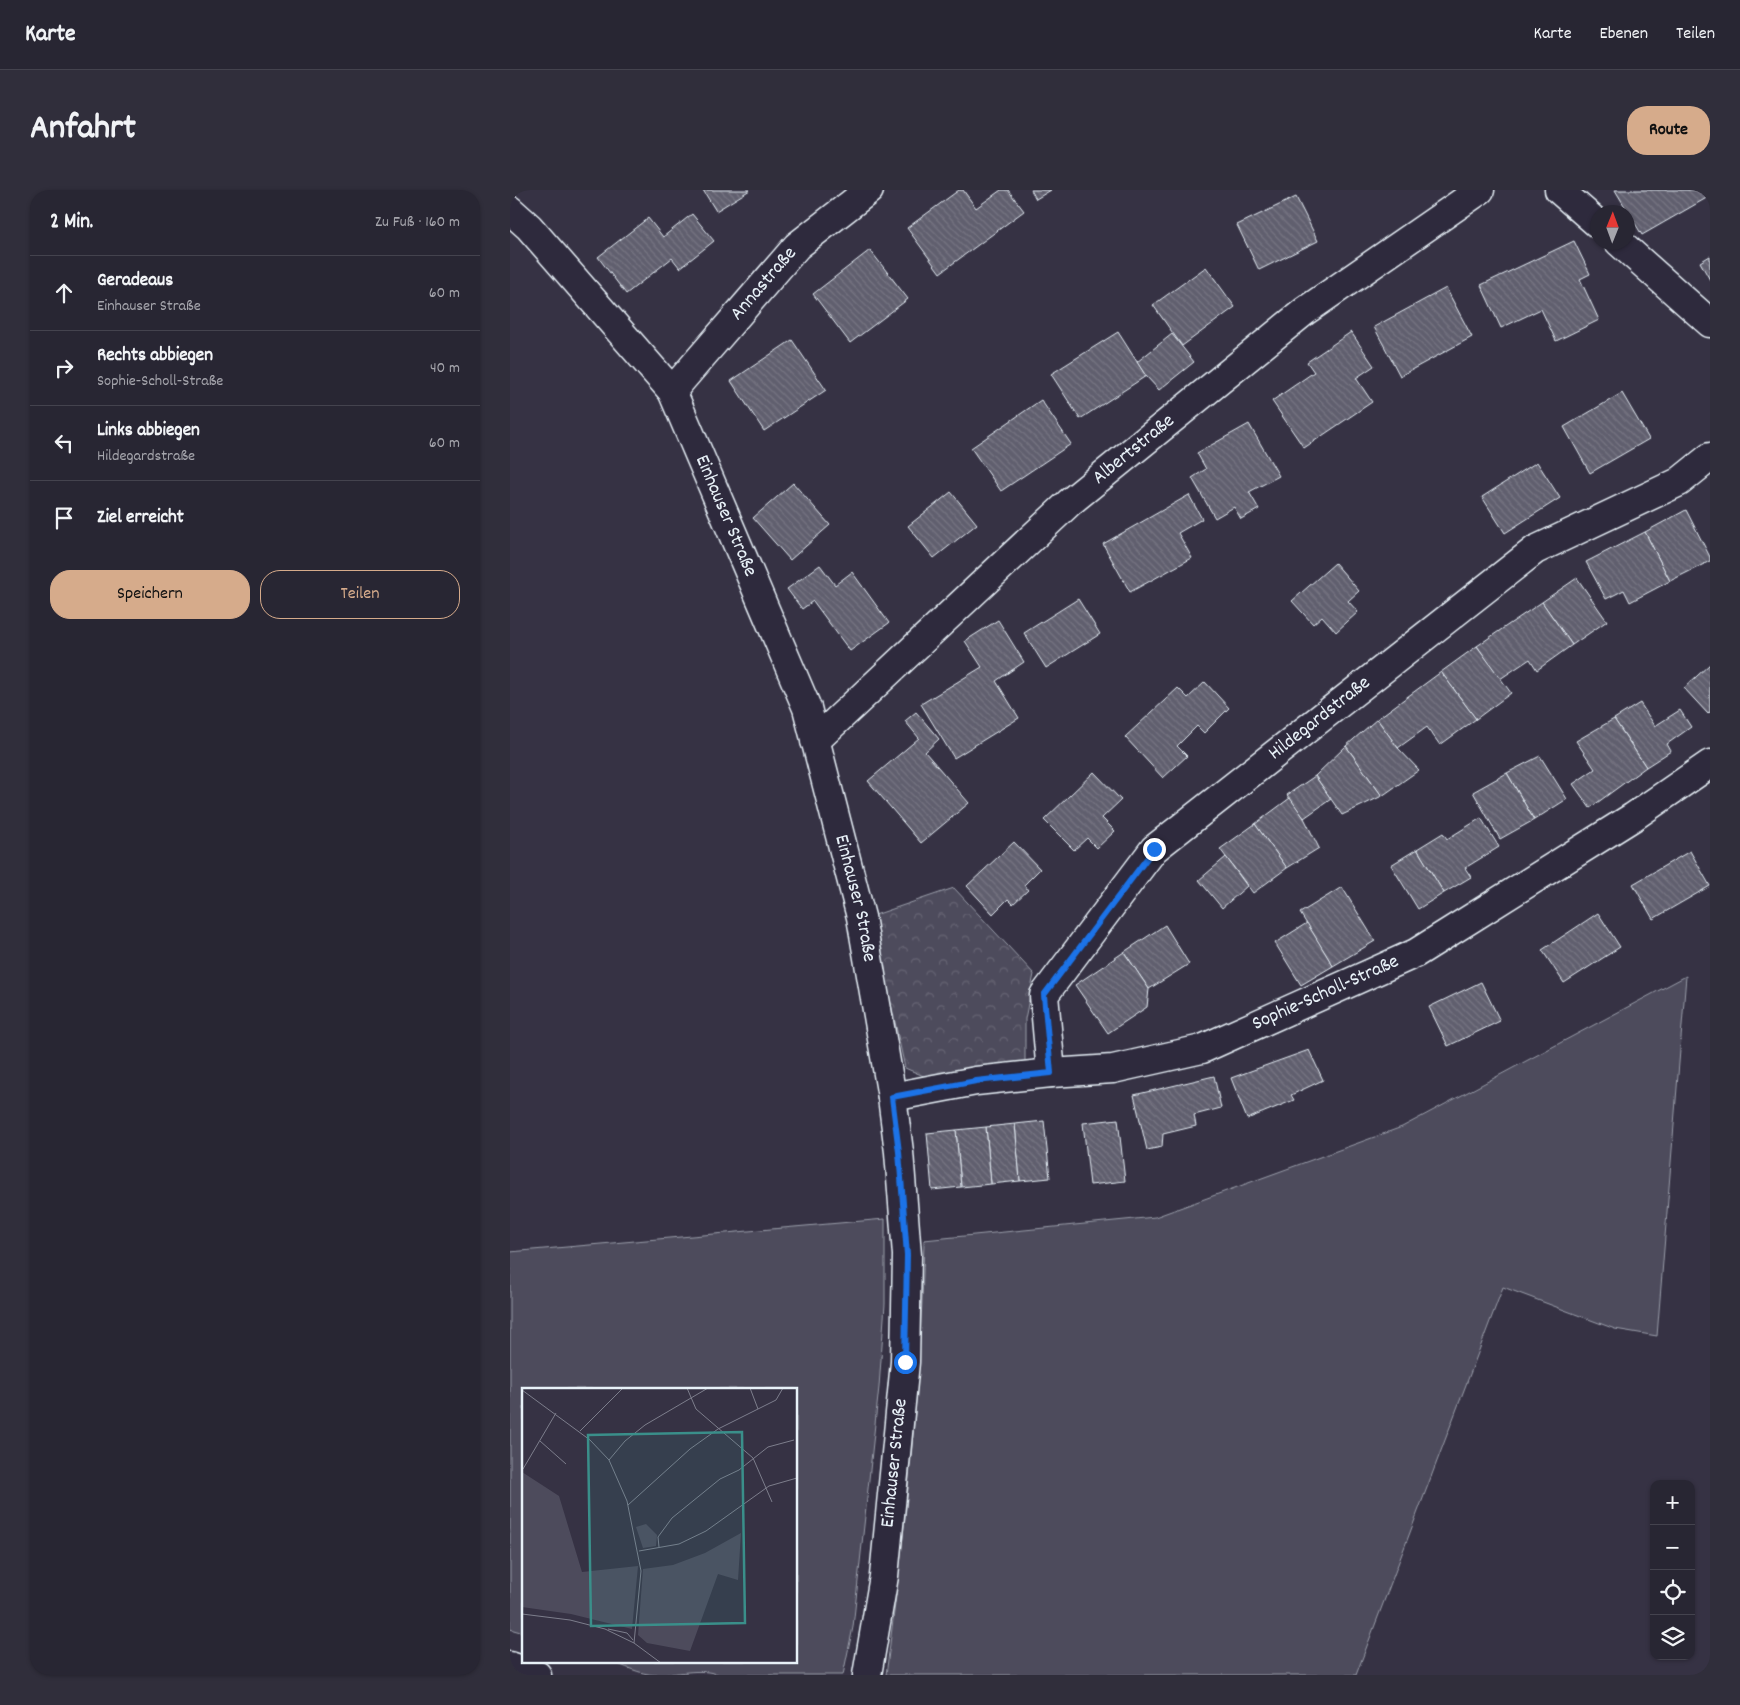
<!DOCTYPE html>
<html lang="de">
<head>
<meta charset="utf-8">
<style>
  body { margin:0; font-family:Dekko,sans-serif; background:#302e3b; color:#f1f3f6 }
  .controls { position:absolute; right:15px; bottom:15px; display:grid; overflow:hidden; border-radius:10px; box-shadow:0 1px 4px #0004 }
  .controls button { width:45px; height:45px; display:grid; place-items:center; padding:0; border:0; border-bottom:1px solid #44434e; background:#282633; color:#f1f3f6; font:25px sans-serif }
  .compass { position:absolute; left:1080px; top:15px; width:45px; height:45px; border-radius:50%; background:#282633; box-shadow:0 1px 4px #0004; rotate:1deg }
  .stop { position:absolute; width:15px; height:15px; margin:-11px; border:4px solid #1a73e8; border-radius:50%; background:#fff }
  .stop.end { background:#1a73e8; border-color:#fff; box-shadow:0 1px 5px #0008 }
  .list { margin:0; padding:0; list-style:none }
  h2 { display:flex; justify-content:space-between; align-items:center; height:65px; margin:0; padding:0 20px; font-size:21px }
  h2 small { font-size:16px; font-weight:400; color:#a5a5ac }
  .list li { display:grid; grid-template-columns:32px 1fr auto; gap:15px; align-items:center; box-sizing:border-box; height:75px; padding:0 20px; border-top:1px solid #44434e }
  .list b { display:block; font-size:19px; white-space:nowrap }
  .list p { margin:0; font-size:16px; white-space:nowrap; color:#a5a5ac }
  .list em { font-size:16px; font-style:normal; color:#a5a5ac }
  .actions { display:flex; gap:10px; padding:15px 20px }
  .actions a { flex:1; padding:11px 0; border:1px solid #d6ab8b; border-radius:20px; text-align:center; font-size:18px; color:#d6ab8b }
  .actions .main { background:#d6ab8b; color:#111 }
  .icon { flex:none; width:28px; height:28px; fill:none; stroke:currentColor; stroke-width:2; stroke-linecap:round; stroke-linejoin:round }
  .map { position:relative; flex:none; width:1200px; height:1485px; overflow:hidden; border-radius:20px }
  header { display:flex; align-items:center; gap:30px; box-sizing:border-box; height:70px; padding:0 25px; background:#282633; border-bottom:1px solid #44434e }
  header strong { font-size:24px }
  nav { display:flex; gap:28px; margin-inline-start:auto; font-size:18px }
  .intro { display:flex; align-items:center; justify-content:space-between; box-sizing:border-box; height:120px; padding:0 30px }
  h1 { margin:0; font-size:35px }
  .button { padding:12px 22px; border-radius:20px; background:#d6ab8b; color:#111; font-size:18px; font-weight:700 }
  main { display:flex; gap:30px; padding:0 30px }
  aside { flex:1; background:#282633; border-radius:20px; box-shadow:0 1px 4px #0004 }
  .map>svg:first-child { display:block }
  .grass { fill:#4d4b5c; stroke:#9a9eaa }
  .forest { fill:url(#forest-crowns); stroke:#9a9eaa }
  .building { fill:url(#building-back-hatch); stroke:#e8f1f8 }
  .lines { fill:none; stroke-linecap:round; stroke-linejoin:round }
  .minor-casing { stroke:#e8f1f8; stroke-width:31 }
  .tertiary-casing { stroke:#e8f1f8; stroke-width:31 }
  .minor { stroke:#2f2a3d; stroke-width:28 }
  .tertiary { stroke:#2f2a3d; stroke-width:28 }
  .route { stroke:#1a73e8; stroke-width:6 }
  .labels { text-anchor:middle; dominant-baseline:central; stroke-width:4; stroke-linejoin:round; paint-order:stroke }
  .street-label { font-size:20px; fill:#e8f1f8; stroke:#2f2a3d }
  .inset-road { fill:none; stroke:#7d7e8c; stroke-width:1 }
  .view { fill:#3a8f8a; fill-opacity:0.15; stroke:#3a8f8a; stroke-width:2.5 }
  .inset-edge { fill:none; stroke:#e8f1f8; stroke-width:2.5 }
</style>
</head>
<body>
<header>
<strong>Karte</strong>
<nav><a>Karte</a><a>Ebenen</a><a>Teilen</a></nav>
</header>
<div class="intro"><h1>Anfahrt</h1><a class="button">Route</a></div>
<main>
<aside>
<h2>2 Min.<small>Zu Fuß · 160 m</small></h2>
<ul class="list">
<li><svg class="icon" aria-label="ahead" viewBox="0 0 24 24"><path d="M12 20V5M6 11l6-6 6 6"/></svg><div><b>Geradeaus</b><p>Einhauser Straße</p></div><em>60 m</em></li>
<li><svg class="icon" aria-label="right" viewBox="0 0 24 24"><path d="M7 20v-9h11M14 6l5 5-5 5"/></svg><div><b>Rechts abbiegen</b><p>Sophie-Scholl-Straße</p></div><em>40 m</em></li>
<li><svg class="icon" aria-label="left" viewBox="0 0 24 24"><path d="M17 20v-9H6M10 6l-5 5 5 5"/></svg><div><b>Links abbiegen</b><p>Hildegardstraße</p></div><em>60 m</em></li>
<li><svg class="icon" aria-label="arrive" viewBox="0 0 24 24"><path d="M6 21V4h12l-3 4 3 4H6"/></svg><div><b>Ziel erreicht</b></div></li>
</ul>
<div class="actions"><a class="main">Speichern</a><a>Teilen</a></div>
</aside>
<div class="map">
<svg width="1200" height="1485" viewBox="0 0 1200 1485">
  <defs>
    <pattern id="forest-crowns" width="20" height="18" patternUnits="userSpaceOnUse" patternTransform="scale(1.25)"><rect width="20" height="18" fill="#4d4b5c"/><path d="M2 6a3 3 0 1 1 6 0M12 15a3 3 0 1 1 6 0" fill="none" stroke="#676574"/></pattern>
    <pattern id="building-back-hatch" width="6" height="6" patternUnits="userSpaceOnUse" patternTransform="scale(1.25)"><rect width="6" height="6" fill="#605e6e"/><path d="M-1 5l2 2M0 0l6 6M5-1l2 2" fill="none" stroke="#777683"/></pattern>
  </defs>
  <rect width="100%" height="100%" fill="#363244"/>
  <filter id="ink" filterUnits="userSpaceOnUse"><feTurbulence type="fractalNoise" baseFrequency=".02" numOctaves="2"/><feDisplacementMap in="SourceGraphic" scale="10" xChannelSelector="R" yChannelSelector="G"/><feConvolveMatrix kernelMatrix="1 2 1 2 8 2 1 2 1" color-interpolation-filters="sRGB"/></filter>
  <g filter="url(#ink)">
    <g class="grass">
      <path d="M1176 786 1147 1146 1105 1139 993 1097 846 1485H376C395 1340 411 1196 414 1050L645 1027 892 937Z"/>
      <path d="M375 1029V1114L369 1197 343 1437 333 1485H210C189 1477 167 1485 145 1485 130 1484 114 1476 100 1471H286V1199H14V1443L0 1439V1062Z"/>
    </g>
    <polygon class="forest" points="444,698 524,784 515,829 515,875 416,887 395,878 362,726"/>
    <g class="building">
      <polygon points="193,0 240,0 206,21"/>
      <polygon points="449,0 453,0 466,18 491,0 498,0 514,21 430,83 397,38"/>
      <polygon points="521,0 541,0 526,9"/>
      <polygon points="1105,0 1200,0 1200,6 1132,45"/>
      <polygon points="786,7 808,51 749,80 727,35"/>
      <polygon points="182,24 204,51 170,78 162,68 116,104 88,67 138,28 153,47"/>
      <polygon points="1064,51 1080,84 1070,89 1089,130 1046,151 1031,119 991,138 971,95"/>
      <polygon points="360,60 398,109 340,153 303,104"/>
      <polygon points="1200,66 1200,90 1190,72"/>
      <polygon points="696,77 725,117 672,156 643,115"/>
      <polygon points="936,98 962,147 890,186 864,137"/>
      <polygon points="608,142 636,186 570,229 541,184"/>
      <polygon points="841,142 864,176 846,188 862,212 794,258 762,211 804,182 797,172"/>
      <polygon points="662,144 684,172 649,200 636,186 627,172"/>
      <polygon points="282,150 316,200 254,241 221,191"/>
      <polygon points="1112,203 1139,249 1080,283 1054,237"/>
      <polygon points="531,210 561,254 491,301 461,258"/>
      <polygon points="739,234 769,286 739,302 749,319 731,329 724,317 705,328 682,288 696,279 687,263"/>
      <polygon points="1027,272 1050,308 995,343 972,307"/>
      <polygon points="283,293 320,335 280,370 243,328"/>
      <polygon points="441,302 467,334 424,368 398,336"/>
      <polygon points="679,305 692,329 668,343 682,368 620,402 593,354"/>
      <polygon points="1176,320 1200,367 1200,371 1160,391 1135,342"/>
      <polygon points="1135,342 1160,391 1120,412 1114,400 1096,409 1076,372"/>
      <polygon points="825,373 849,401 838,411 848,422 826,442 812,426 803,434 782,411"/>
      <polygon points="310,375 325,395 342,382 379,433 340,461 303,411 292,419 277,399"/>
      <polygon points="1067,388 1097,431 1062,455 1032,412"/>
      <polygon points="568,409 590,444 536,478 514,443"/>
      <polygon points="1032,412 1062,455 1027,480 1020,469 990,489 967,456"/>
      <polygon points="488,430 514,472 486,491 509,528 444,568 411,514 472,477 455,451"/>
      <polygon points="967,456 1001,503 966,529 931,482"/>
      <polygon points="1200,474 1200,522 1198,524 1174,498"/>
      <polygon points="931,482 966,529 930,555 917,537 888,558 867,529"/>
      <polygon points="695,492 719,518 694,543 687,536 667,556 677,566 653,588 615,547 668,498 678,508"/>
      <polygon points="1130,513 1145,536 1170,520 1181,537 1157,554 1161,561 1136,577 1104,529"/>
      <polygon points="406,522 429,549 415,562 459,613 411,653 358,591 409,548 395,531"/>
      <polygon points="867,529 888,558 909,580 872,606 836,556"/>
      <polygon points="1104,529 1136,577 1080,618 1063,594 1085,579 1066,551"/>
      <polygon points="836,556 872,606 832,625 805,586"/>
      <polygon points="1030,566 1057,609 1024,630 997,583"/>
      <polygon points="584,582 611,610 592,628 605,641 587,658 577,648 564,660 534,630"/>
      <polygon points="997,583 1024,630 990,649 963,602"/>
      <polygon points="805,586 821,609 794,628 777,605"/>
      <polygon points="780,608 794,628 809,658 777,678 745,634"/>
      <polygon points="971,628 989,657 955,678 961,687 934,703 907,659 933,643 937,649"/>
      <polygon points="745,634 777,678 743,703 710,659"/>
      <polygon points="504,652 530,679 514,695 518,700 503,714 498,709 483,724 457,696"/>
      <polygon points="907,659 934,703 908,719 881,675"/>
      <polygon points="1180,661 1200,696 1143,729 1123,694"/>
      <polygon points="716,667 737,696 712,718 689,690"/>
      <polygon points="832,697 865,751 823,776 790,723"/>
      <polygon points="1088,723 1110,757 1054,793 1032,760"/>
      <polygon points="797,733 823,776 791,795 765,753"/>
      <polygon points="655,735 679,774 639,799 614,762"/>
      <polygon points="614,762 639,799 637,817 598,843 565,795"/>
      <polygon points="971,792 990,831 938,856 919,817"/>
      <polygon points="799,860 813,890 781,905 784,910 737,929 721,888"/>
      <polygon points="704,886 711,918 684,925 686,936 653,944 652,957 637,960 624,905"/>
      <polygon points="608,929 615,991 580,995 573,933"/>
      <polygon points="534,931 540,988 510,991 505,934"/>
      <polygon points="505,934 510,991 481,994 476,937"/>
      <polygon points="476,937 481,994 451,997 446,940"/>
      <polygon points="446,940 451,997 422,1000 417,943"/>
    </g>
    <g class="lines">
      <g class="minor-casing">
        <g id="minor">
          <polyline points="1049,0 1088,34"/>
          <path id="s1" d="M0 20 19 37 162 201 297 518 351 727 382 907 389 962 397 1065 395 1172 374 1386 357 1485"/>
          <polyline points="1109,52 1200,133"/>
          <path id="s2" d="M162 201 287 56 359 0"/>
          <path id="s3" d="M305 551 560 312 795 121 970 0"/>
          <path id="s4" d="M541 883 534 805 644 659 1025 360 1169 292 1200 267"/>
          <path id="s5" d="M382 907 466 891 541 883 603 879 692 859 906 763 1123 627 1200 574"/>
        </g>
      </g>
      <g class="tertiary-casing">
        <polyline id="tertiary" points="0,1476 27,1485"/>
      </g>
      <use href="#minor" class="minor"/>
      <use href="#tertiary" class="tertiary"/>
    </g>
  </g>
  <g class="lines" filter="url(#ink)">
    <polyline class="route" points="395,1172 397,1065 389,962 382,907 466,891 541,883 534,805 644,659"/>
  </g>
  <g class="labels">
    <g class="street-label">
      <text stroke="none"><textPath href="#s2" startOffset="141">Annastraße</textPath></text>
      <text stroke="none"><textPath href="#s3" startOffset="432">Albertstraße</textPath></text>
      <text stroke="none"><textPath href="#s1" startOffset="379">Einhauser Straße</textPath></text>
      <text stroke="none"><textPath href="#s4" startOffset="472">Hildegardstraße</textPath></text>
      <text stroke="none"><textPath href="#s1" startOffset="784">Einhauser Straße</textPath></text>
      <text stroke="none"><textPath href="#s5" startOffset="450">Sophie-Scholl-Straße</textPath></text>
      <text transform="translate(385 1273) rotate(-84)">Einhauser Straße</text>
    </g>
  </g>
  <g transform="translate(12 1198)">
    <rect width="275" height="275" fill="#363244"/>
    <path d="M0 84 37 108 60 184 116 178 110 241 49 226 0 219ZM219 145 216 192 196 186 168 263 125 255 116 247 121 181 151 177 183 165Z" fill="#4d4b5c"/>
    <path d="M124 136 135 147 134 158 121 160 114 139Z" fill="#4d4b5c"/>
    <path class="inset-road" d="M165 0 174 21 231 70 250 114M228 0 236 21M0 2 68 52 87 72 105 113 119 183 112 255M58 43 101 0M18 53 44 76M87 72 103 53 123 37 186 0M1 81 34 25M106 117 168 61 196 41 254 12 261 0M137 159 136 149 150 130 198 91 217 82 246 59 272 52M117 163 157 156 184 143 247 98 275 90M0 226 48 232 83 241 112 255 139 275M86 241 105 245 111 252"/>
    <path class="view" d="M220 44 223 235 69 238 66 47Z"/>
    <rect width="275" height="275" class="inset-edge"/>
  </g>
</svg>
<div class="controls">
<button>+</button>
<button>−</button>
<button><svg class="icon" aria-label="locate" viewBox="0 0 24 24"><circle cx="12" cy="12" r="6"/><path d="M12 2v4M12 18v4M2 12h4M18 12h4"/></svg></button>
<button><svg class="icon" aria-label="layers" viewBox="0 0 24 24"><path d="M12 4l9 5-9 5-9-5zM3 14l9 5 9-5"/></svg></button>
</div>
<svg class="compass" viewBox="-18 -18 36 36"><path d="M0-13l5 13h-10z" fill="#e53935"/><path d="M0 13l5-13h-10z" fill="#a5a5ac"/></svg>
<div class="stop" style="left:395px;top:1172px"></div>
<div class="stop end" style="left:644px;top:659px"></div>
</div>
</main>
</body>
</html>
